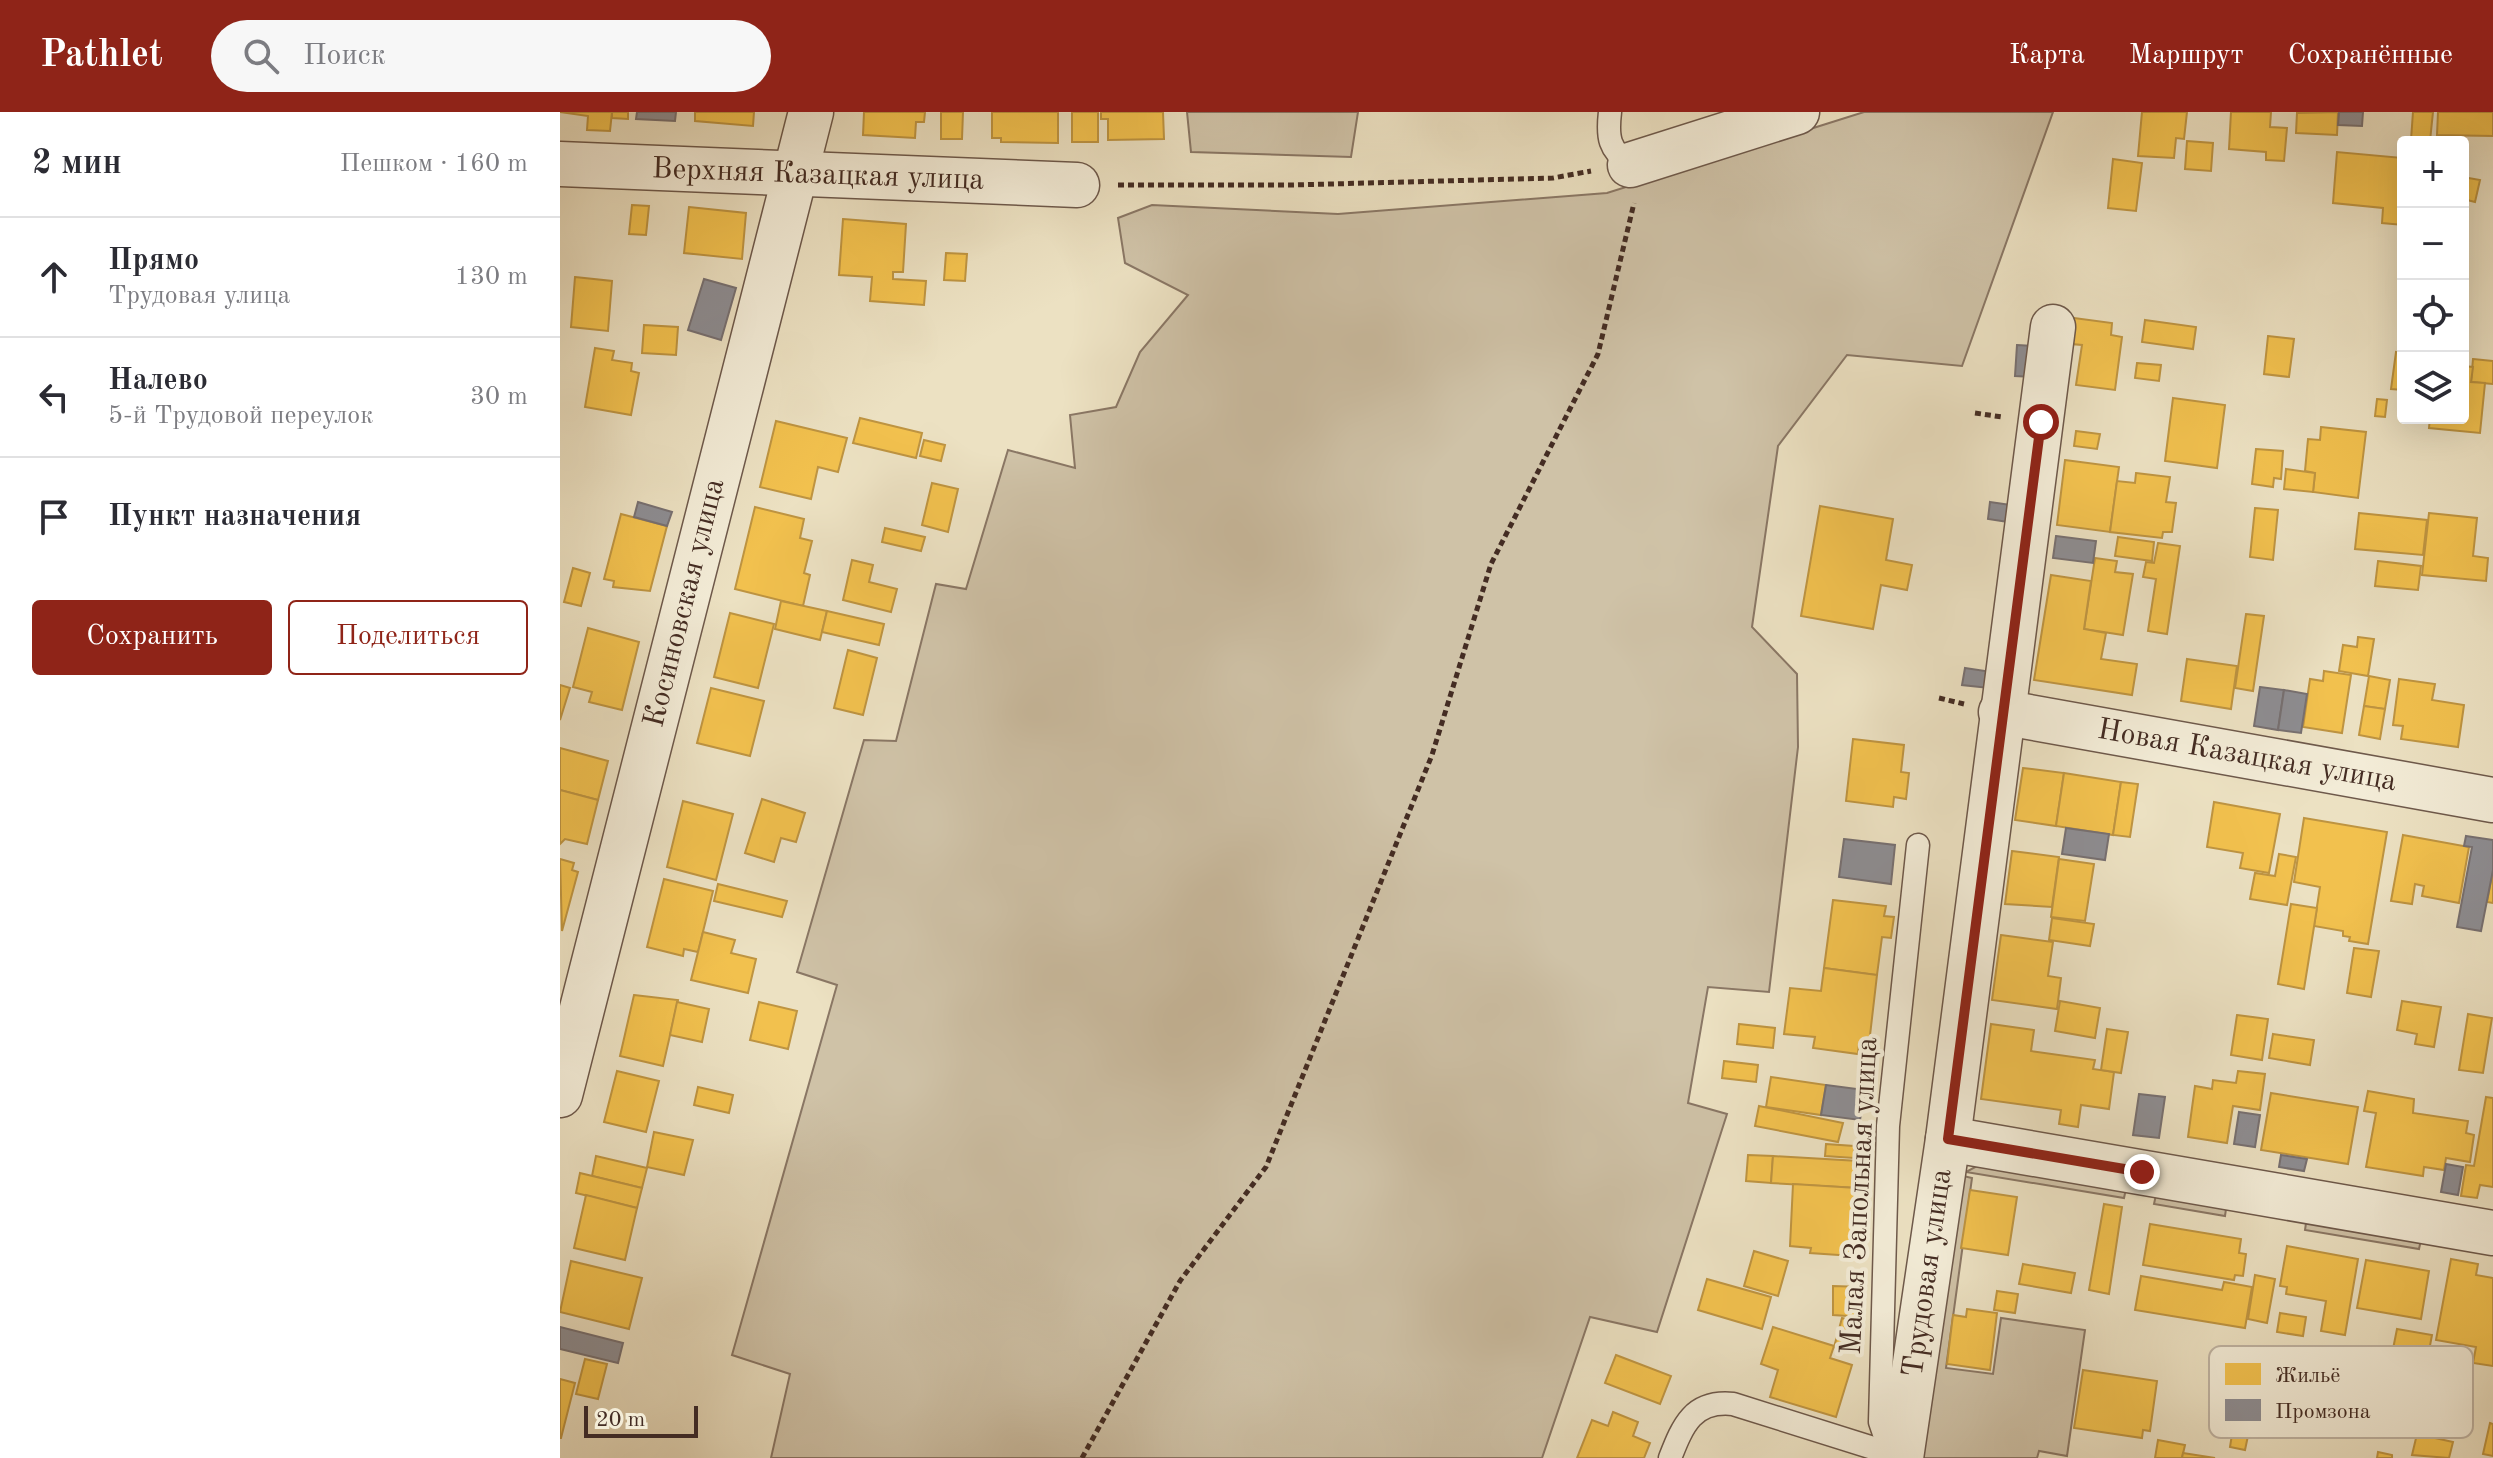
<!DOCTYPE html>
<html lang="ru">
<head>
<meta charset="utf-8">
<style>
  body { margin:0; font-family:"Old Standard TT",serif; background:#f7f7f7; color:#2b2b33 }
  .controls { position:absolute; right:24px; top:24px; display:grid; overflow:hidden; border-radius:8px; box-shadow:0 8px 32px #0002 }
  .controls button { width:72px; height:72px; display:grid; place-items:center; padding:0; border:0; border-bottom:2px solid #e1e1e2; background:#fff; color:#2b2b33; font:40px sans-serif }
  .scale { position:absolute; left:24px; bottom:20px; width:114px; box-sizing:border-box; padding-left:8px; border:4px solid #442c23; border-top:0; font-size:22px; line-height:28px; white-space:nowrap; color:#442c23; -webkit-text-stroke:6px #f3ecd7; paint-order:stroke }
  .stop { position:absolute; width:24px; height:24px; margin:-18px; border:6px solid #8f2418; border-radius:50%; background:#fff }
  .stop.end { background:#8f2418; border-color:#fff; box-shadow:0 2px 8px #0008 }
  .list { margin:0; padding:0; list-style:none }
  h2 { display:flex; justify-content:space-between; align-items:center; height:104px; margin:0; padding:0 32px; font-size:34px }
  h2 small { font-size:26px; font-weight:400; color:#7c7c81 }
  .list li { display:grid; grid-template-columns:52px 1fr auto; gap:24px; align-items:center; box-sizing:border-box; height:120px; padding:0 32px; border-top:2px solid #e1e1e2 }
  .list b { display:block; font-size:30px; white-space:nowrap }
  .list p { margin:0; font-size:26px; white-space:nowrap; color:#7c7c81 }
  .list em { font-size:26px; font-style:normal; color:#7c7c81 }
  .actions { display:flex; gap:16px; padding:24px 32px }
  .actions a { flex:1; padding:18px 0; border:2px solid #8f2418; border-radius:8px; text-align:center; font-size:28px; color:#8f2418 }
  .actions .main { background:#8f2418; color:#fff }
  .icon { flex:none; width:44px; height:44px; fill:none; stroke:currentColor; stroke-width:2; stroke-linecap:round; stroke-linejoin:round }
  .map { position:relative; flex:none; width:1933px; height:1346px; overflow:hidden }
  header { display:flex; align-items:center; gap:48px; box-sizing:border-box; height:112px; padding:0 40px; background:#8f2418; color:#fff }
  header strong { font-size:38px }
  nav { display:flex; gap:44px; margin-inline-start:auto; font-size:28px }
  .search { width:560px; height:72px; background:#f7f7f7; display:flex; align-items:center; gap:20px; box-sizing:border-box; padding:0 28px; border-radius:44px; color:#7c7c81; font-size:30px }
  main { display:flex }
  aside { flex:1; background:#fff }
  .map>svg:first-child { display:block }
  .green { fill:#cfc2a7; stroke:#8a7765; stroke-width:2 }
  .homes { fill:#f2c14e; stroke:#be9441; stroke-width:2 }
  .industry { fill:#8d8d92; stroke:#777071; stroke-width:2 }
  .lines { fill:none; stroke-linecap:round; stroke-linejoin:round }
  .lane-casing { stroke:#6e594b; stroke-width:25 }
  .street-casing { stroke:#6e594b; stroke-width:47 }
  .path { stroke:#442c23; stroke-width:5; stroke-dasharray:6 4; stroke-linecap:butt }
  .lane { stroke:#f3ecd7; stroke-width:22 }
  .street { stroke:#f3ecd7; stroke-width:44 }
  .route { stroke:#8f2418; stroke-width:10 }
  .labels { text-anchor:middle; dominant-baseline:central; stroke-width:8; stroke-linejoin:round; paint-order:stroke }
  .street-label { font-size:30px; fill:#442c23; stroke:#f3ecd7 }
  .key { fill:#f3ecd7; stroke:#beb2a1; stroke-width:2 }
  .key-label { font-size:22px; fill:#442c23 }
</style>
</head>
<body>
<header>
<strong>Pathlet</strong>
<div class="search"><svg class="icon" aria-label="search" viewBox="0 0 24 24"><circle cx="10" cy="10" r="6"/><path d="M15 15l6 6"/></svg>Поиск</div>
<nav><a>Карта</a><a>Маршрут</a><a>Сохранённые</a></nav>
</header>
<main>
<aside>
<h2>2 мин<small>Пешком · 160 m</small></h2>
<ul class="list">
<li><svg class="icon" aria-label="ahead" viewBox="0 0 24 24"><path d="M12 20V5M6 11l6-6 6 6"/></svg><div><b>Прямо</b><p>Трудовая улица</p></div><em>130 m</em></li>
<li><svg class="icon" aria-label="left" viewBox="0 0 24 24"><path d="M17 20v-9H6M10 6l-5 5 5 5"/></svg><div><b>Налево</b><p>5-й Трудовой переулок</p></div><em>30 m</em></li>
<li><svg class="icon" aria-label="arrive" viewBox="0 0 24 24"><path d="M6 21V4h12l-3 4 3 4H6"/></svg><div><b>Пункт назначения</b></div></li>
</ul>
<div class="actions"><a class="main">Сохранить</a><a>Поделиться</a></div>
</aside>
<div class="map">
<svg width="1933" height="1346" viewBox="0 0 1933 1346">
  <rect width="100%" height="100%" fill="#ece1c2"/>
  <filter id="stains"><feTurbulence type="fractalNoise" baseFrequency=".0025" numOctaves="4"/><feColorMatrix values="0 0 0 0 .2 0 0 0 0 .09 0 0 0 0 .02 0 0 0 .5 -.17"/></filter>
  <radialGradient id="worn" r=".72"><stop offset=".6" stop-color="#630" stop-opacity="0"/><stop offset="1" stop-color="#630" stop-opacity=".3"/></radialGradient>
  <g class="green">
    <polygon points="627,0 798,0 791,45 631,40"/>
    <polygon points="1304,0 1493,0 1402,254 1287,243 1218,334 1192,515 1237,562 1238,635 1209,880 1148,875 1128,991 1167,1002 1097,1220 1030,1205 982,1346 211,1346 230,1262 172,1243 277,873 237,860 304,628 336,629 376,472 406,477 448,338 515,356 510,303 556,295 580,240 628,183 565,151 558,106 592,93 778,102 1047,81"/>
    <polygon points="1426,1049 1567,1072 1564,1086 1406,1060"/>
    <polygon points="1399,1063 1412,1066 1386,1256 1433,1262 1441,1206 1525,1218 1507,1344 1479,1339 1477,1346 1352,1346"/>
    <polygon points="1597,1078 1667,1090 1665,1104 1594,1092"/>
    <polygon points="1747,1104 1862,1123 1859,1137 1745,1118"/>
  </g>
  <g class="homes">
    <polygon points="0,0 52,0 50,19 27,18 28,4"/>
    <polygon points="52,0 68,0 68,7 52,6"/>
    <polygon points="135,0 194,0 193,14 135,9"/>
    <polygon points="304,0 365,0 364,10 356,10 355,26 303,23"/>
    <polygon points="381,0 403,0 402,27 381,27"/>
    <polygon points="432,0 498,0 498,31 441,30 441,26 432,26"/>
    <rect x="512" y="0" width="26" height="30"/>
    <polygon points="541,0 603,0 604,27 548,28 548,7 541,7"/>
    <polygon points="1582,0 1627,0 1624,27 1616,26 1614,46 1578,44"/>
    <polygon points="1671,0 1711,0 1710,15 1727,16 1724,49 1706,48 1706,40 1669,37"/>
    <polygon points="1778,0 1777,23 1736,21 1737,1"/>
    <polygon points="1853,0 1873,0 1870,29 1851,28"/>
    <polygon points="1878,0 1933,0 1933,24 1877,23"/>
    <polygon points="1627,29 1653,31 1651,59 1625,57"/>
    <polygon points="1843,38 1843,113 1822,111 1823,96 1773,91 1777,40 1842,46"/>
    <polygon points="1553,47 1582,51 1576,99 1548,96"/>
    <polygon points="1903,65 1920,68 1915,90 1903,87"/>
    <polygon points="72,93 89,94 86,123 69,122"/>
    <polygon points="129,95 186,101 182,147 124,141"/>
    <polygon points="283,107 346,112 343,160 333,160 333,167 366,169 364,193 310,189 312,165 279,163"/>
    <polygon points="386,141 407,142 405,169 384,168"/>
    <polygon points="15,165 52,169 48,219 11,215"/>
    <polygon points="1514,206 1552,211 1551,223 1562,225 1555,278 1516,273 1522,233 1511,232"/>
    <polygon points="1585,208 1636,215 1633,237 1582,230"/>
    <polygon points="84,213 118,215 116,243 82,241"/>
    <polygon points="1708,224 1734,227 1729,265 1704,262"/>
    <polygon points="35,236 54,239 52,248 72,251 71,259 79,261 71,303 25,295"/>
    <polygon points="1836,240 1843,241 1843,278 1831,277"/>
    <polygon points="1913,247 1933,249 1933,272 1911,270"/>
    <polygon points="1577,251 1601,253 1599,269 1575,266"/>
    <polygon points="1903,254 1913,255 1911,270 1925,271 1920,321 1869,316 1870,306 1903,306"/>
    <polygon points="1613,286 1665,293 1657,356 1605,349"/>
    <polygon points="1817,287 1827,288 1825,305 1815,304"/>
    <polygon points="300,306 362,321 356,346 293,331"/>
    <polygon points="216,309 287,326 278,360 258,355 251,387 200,375"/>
    <polygon points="1761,315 1806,320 1798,386 1753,380 1755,361 1745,359 1748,327 1760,328"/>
    <polygon points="1516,319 1540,322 1537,337 1514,334"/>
    <polygon points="364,328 385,333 381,349 360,344"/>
    <polygon points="1696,337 1723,339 1721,367 1714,366 1713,375 1692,372"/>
    <polygon points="1505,348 1559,355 1550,420 1497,413"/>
    <polygon points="1726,357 1755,361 1753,380 1724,377"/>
    <polygon points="1576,361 1610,365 1606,390 1616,391 1612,420 1603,420 1602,426 1550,420 1557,369 1575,371"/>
    <polygon points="372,371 398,377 388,420 362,413"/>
    <polygon points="1260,394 1333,407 1326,448 1352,453 1347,478 1321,473 1313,517 1241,504"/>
    <polygon points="195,395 244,407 240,426 252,429 244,461 250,463 243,494 175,477"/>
    <polygon points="1695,396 1718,398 1713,448 1690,445"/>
    <polygon points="1799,401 1867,408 1863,443 1795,437"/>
    <polygon points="1869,401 1917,406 1913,444 1928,446 1926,469 1862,463"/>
    <polygon points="61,402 107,414 90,479 53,475 54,469 44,467"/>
    <polygon points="325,416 365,425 361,439 322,430"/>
    <polygon points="1558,425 1594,430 1592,449 1555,444"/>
    <polygon points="1598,431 1620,434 1607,522 1588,519 1596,467 1583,465 1586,450 1594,451"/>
    <polygon points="1535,446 1557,449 1555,460 1573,462 1563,523 1524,517"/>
    <polygon points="292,448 313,453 309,470 337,477 331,500 283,488"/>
    <polygon points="1818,449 1861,454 1858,478 1815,474"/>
    <polygon points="13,456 30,461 21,494 4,490"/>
    <polygon points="1491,463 1531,469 1524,517 1546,521 1541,547 1577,552 1572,583 1474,568"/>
    <polygon points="221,489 267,499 260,528 215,517"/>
    <polygon points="267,499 324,512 319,533 262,520"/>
    <polygon points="170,501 214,512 198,576 154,565"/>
    <polygon points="1686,502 1704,504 1693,579 1675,576"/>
    <polygon points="28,516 79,530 62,598 29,590 32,580 13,575"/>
    <polygon points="1798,525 1814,527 1808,564 1779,559 1783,533 1797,535"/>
    <polygon points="288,538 317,546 303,603 274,596"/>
    <polygon points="1627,547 1677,554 1671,597 1621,589"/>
    <polygon points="1764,559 1791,563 1782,621 1743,615 1750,567 1763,569"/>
    <polygon points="1809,564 1830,568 1825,597 1804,594"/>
    <polygon points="1839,567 1875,572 1872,588 1904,593 1898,635 1841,627 1843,614 1833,613"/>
    <polygon points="0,573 10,576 0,608"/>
    <polygon points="151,576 204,589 190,644 137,631"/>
    <polygon points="1804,594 1825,597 1820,627 1799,623"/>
    <polygon points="1293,627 1344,633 1341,660 1349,661 1346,687 1334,685 1333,695 1286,689"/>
    <polygon points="0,636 48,649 38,688 0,678"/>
    <polygon points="1463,656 1504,661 1496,714 1455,708"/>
    <polygon points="1504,661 1561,670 1553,723 1496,714"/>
    <polygon points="1561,670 1578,672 1570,725 1553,723"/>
    <polygon points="0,678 38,688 27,732 5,727 0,732"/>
    <polygon points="202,687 245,701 236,730 221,726 214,750 185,741"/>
    <polygon points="123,689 173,702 156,768 107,755"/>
    <polygon points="1654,690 1720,702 1709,761 1680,756 1683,741 1647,735"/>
    <polygon points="1744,706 1827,720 1808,832 1789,829 1790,825 1783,824 1783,819 1754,814 1760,775 1734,770"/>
    <polygon points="1843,723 1909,735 1899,791 1862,784 1864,774 1855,772 1852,792 1831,789"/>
    <polygon points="1452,739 1499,745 1492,795 1445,792"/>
    <polygon points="1719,742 1736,745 1727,793 1690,787 1695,761 1715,764"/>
    <polygon points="0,747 14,751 12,758 18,760 2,819"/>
    <polygon points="1499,747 1534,752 1525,809 1491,805"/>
    <polygon points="1933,758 1933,791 1927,790"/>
    <polygon points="104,767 153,779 138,840 124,837 123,844 87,835"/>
    <polygon points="158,772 227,789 222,805 154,789"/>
    <polygon points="1273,788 1326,794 1324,804 1334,805 1331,826 1322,825 1317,863 1264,856"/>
    <polygon points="1731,792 1757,796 1744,877 1718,872"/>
    <polygon points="1492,806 1534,812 1530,834 1489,828"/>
    <polygon points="143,820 175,828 171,841 196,847 188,881 131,868"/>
    <polygon points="1441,823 1493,830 1488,864 1501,866 1497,897 1432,888"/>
    <polygon points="1794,836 1819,839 1811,885 1787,881"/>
    <polygon points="1264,856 1317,863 1309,932 1299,931 1298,942 1253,936 1255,925 1224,922 1230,876 1261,879"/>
    <polygon points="74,883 118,888 103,954 60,944"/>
    <polygon points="1500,889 1540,896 1535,926 1495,919"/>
    <polygon points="1842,889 1881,895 1874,935 1855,932 1857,922 1837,918"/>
    <polygon points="117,890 149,897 142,930 110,923"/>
    <polygon points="199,890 237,899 228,937 190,928"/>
    <polygon points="1908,902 1932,906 1923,961 1899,958"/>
    <polygon points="1677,903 1708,907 1702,948 1671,943"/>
    <polygon points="1179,912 1215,916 1213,936 1177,932"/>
    <polygon points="1431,912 1474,918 1471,939 1535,948 1533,957 1554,960 1549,997 1521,993 1518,1015 1499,1012 1501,998 1421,987"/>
    <polygon points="1547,917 1568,920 1561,961 1541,958"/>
    <polygon points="1713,922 1754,928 1750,953 1709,946"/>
    <polygon points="1164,949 1198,953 1196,970 1162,966"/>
    <polygon points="57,959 99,969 86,1020 44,1010"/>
    <polygon points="1678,959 1705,962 1700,998 1673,994 1667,1031 1628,1025 1635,974 1652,977 1653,968 1676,971"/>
    <polygon points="1211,965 1266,973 1261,1003 1206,995"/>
    <polygon points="138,975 173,983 169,1001 134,993"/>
    <polygon points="1808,979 1854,987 1853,1001 1908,1009 1906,1021 1914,1023 1910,1050 1886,1046 1884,1058 1864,1055 1863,1064 1806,1055 1816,1001 1804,999"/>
    <polygon points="1711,981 1798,995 1788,1052 1701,1038"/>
    <polygon points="1926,985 1933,986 1933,1075 1920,1073 1917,1086 1901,1084 1906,1053 1914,1054"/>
    <polygon points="1199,994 1283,1011 1278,1030 1195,1014"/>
    <polygon points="94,1020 133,1028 124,1063 87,1055"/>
    <polygon points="1266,1032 1294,1034 1294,1046 1265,1044"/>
    <polygon points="1188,1043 1213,1044 1211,1071 1186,1069"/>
    <polygon points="36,1044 87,1056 82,1076 32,1064"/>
    <polygon points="1213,1044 1299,1049 1297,1076 1211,1071"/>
    <polygon points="20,1061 82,1076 77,1096 16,1081"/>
    <polygon points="1233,1072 1297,1076 1293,1144 1250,1141 1251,1136 1230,1134"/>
    <polygon points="1410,1078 1457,1085 1448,1143 1401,1136"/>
    <polygon points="26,1083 77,1096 65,1148 14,1136"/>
    <polygon points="1544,1092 1562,1095 1549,1182 1529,1178"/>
    <polygon points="1590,1112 1681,1127 1679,1141 1686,1142 1683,1164 1675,1163 1674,1168 1583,1153"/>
    <polygon points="1727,1134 1798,1147 1785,1223 1761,1219 1766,1189 1726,1182 1727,1175 1720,1174"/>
    <polygon points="1194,1139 1228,1149 1218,1184 1184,1174"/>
    <polygon points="1891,1147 1918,1152 1916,1163 1933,1166 1933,1254 1913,1251 1916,1235 1876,1228"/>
    <polygon points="1806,1148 1869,1159 1861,1207 1797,1196"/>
    <polygon points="11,1149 82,1166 69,1217 0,1200"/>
    <polygon points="1463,1152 1515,1161 1511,1181 1459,1172"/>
    <polygon points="1695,1163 1715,1167 1707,1211 1688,1207"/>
    <polygon points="1581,1164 1662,1178 1664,1170 1692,1175 1685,1216 1575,1198"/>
    <polygon points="1147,1167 1211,1185 1202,1217 1138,1198"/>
    <polygon points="1273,1174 1303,1175 1302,1205 1273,1203"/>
    <polygon points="1437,1179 1458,1182 1455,1201 1434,1198"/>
    <polygon points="1407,1197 1437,1201 1430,1258 1387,1252 1393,1203 1406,1205"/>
    <polygon points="1720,1201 1746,1205 1743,1224 1717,1220"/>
    <polygon points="1282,1206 1297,1210 1288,1240 1274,1235"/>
    <polygon points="1213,1215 1274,1234 1270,1246 1292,1253 1276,1305 1210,1285 1218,1258 1201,1252"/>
    <polygon points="1837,1217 1872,1223 1865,1260 1847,1257 1849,1245 1832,1242"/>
    <polygon points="1056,1243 1111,1264 1100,1292 1045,1271"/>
    <polygon points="25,1247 47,1252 38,1287 16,1282"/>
    <polygon points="1523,1258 1597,1269 1590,1319 1583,1318 1582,1326 1514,1316"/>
    <polygon points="0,1267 15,1271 1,1326 0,1326"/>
    <polygon points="1053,1300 1078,1310 1073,1324 1090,1331 1084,1346 1017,1346 1032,1308 1048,1314"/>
    <polygon points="1930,1311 1933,1312 1933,1344 1923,1342"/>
    <polygon points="1673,1316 1689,1319 1685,1338 1670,1335"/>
    <polygon points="1857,1322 1893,1330 1889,1346 1852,1343"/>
    <polygon points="1598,1328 1625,1333 1622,1346 1595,1346"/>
    <polygon points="1818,1340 1832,1343 1832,1346 1817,1346"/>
    <polygon points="1623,1341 1655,1346 1622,1346"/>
  </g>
  <g class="industry">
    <polygon points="77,0 116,0 115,9 76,7"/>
    <polygon points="1779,0 1803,0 1802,14 1778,13"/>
    <polygon points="144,167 176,176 161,228 128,218"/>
    <polygon points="1457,233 1476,234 1475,265 1455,264"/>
    <polygon points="78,390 112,400 107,414 74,405"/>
    <polygon points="1430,390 1458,394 1455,411 1428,407"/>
    <polygon points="1496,424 1536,429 1533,451 1493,446"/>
    <polygon points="1405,556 1432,560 1429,576 1402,573"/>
    <polygon points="1700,575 1724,578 1718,618 1694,614"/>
    <polygon points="1724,578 1747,582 1741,621 1718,618"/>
    <polygon points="1506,716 1549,722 1545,748 1502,742"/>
    <polygon points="1906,724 1933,728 1933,758 1921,819 1897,815 1912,735 1904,734"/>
    <polygon points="1284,727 1335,733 1331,772 1279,765"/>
    <polygon points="1266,973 1305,978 1300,1008 1261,1003"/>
    <polygon points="1579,982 1605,985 1599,1026 1573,1023"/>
    <polygon points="1679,1000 1700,1003 1695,1035 1674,1032"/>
    <polygon points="1721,1043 1747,1047 1744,1059 1719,1055"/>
    <polygon points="1886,1052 1903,1055 1898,1083 1881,1080"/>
    <polygon points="0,1215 63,1231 58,1251 0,1237"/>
  </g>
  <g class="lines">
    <g class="lane-casing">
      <g id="lane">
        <path d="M1050 0C1047 26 1049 37 1070 53"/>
        <polyline points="1332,1345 1320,1310 1328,1014 1358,733"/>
        <path d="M1110 1346C1123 1313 1133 1288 1173 1292L1329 1341"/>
      </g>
    </g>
    <g class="street-casing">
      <g id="street">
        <polyline points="0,52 517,73"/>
        <polyline points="1070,53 1237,0"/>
        <polyline points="1441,600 1933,688"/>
        <polyline points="0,983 251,0"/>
        <polyline points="1388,1027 1933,1121"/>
        <polyline points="1341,1346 1388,1027 1493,215"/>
      </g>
    </g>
    <g class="path">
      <polyline points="558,73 733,73 993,66 1031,59"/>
      <polyline points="1415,301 1442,305"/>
      <polyline points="1379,586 1404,592"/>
      <polyline points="522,1346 620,1169 706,1055 872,643 931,452 1038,242 1074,91"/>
    </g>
    <use href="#lane" class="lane"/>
    <use href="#street" class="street"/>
  </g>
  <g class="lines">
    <polyline class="route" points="1481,310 1388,1027 1582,1060"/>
  </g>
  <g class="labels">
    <g class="street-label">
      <text transform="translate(258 63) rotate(2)">Верхняя Казацкая улица</text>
      <text transform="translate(125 491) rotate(-76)">Косиновская улица</text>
      <text transform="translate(1687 644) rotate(10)">Новая Казацкая улица</text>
      <text transform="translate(1300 1084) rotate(-87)">Малая Запольная улица</text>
      <text transform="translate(1368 1161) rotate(-82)">Трудовая улица</text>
    </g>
  </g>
  <rect x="1649" y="1234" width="264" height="92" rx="12" class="key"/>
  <rect x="1665" y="1251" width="36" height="22" fill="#f2c14e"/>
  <rect x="1665" y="1287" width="36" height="22" fill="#8d8d92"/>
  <g class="key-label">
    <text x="1715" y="1270">Жильё</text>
    <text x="1715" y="1306">Промзона</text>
  </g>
  <rect width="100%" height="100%" filter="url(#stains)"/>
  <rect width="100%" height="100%" fill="url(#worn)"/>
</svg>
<div class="controls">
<button>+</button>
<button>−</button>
<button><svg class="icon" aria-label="locate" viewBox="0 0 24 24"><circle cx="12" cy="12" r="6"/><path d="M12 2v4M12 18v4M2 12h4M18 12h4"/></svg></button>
<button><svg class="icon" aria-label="layers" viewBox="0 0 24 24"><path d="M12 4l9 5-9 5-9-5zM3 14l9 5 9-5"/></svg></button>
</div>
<div class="scale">20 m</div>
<div class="stop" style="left:1481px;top:310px"></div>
<div class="stop end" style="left:1582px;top:1060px"></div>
</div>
</main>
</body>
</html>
